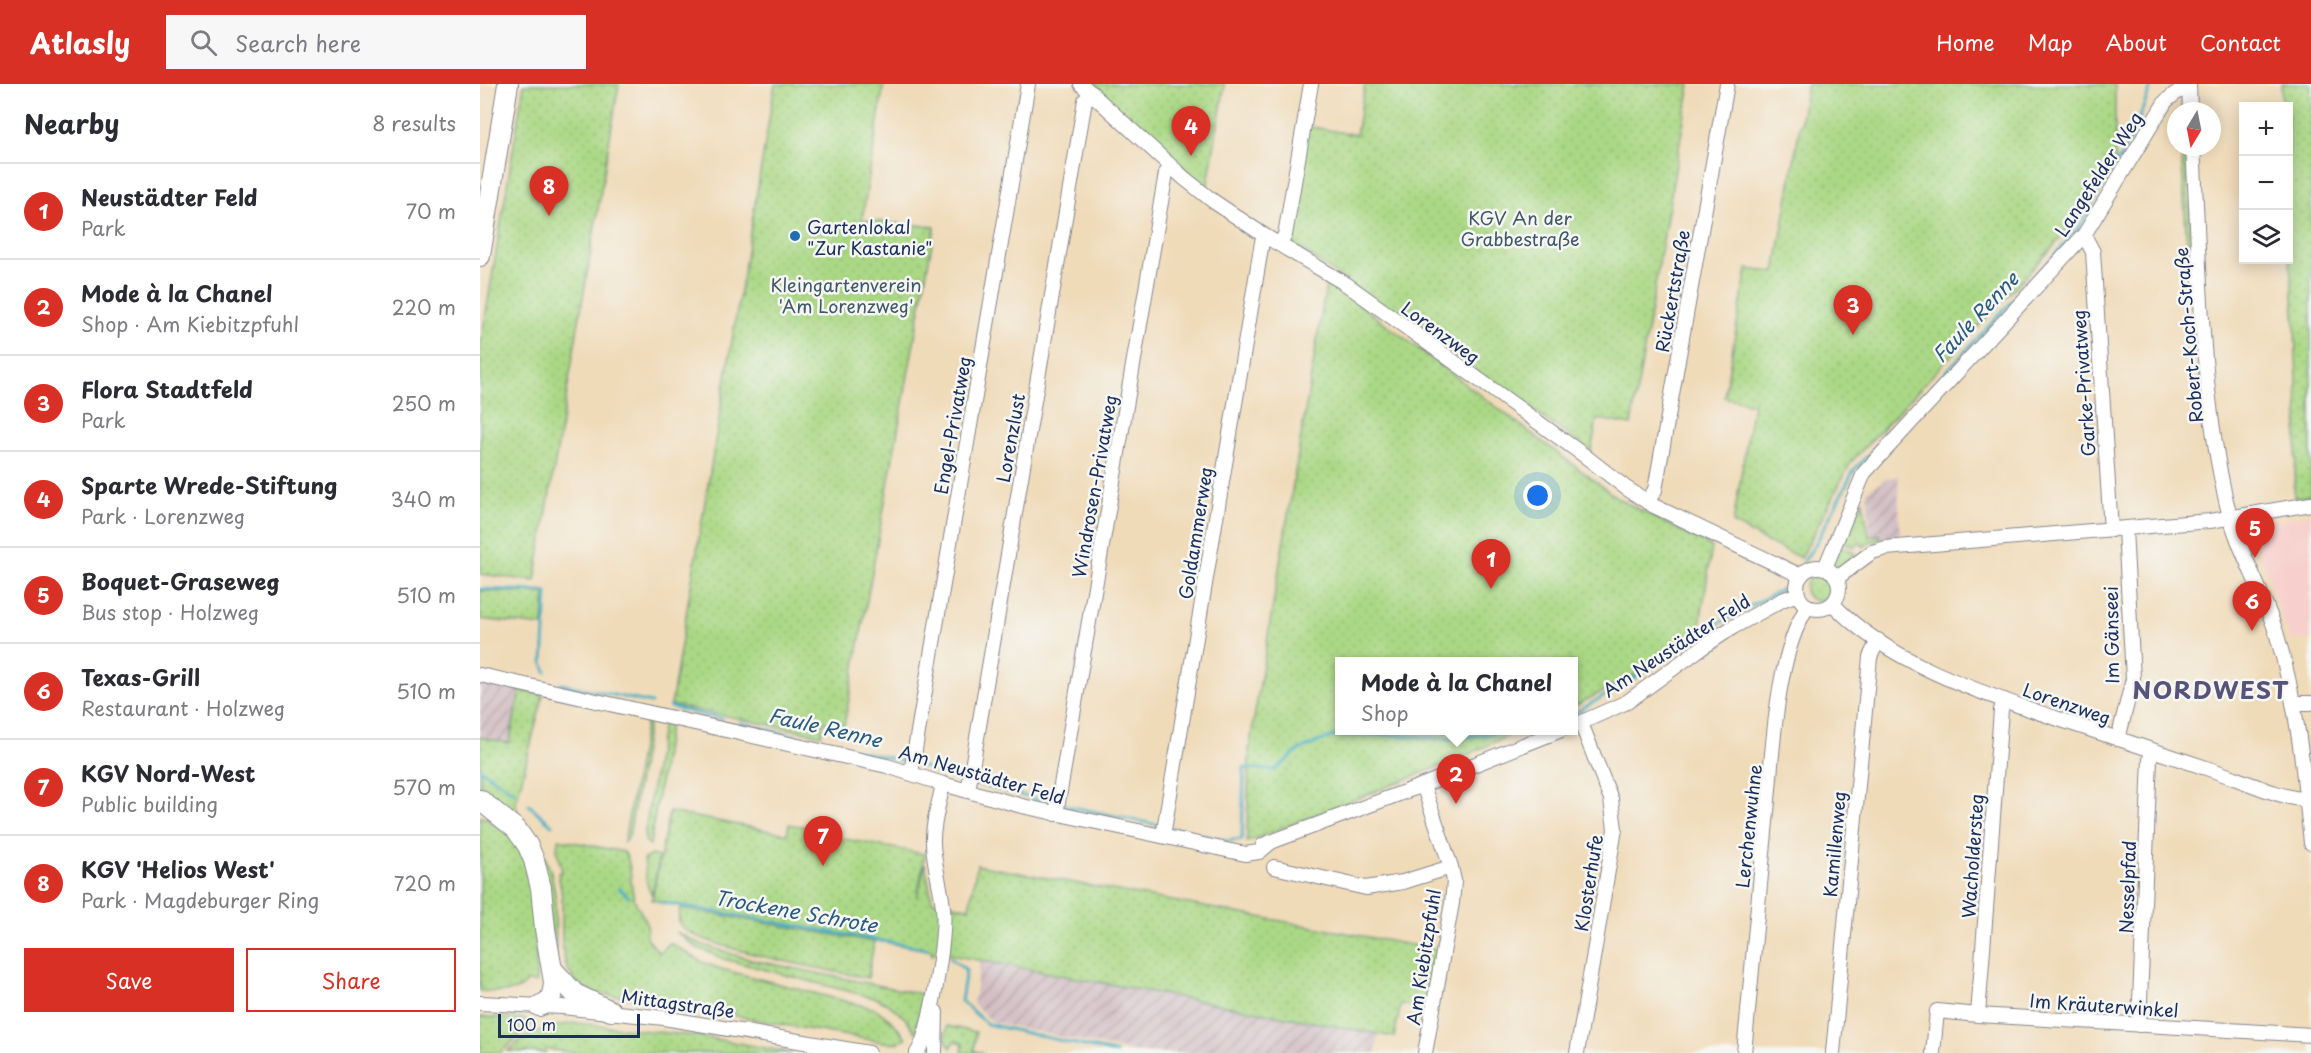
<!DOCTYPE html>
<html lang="en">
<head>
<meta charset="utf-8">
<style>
  body { margin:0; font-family:"Playpen Sans",sans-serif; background:#f7f7f7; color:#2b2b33 }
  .controls { position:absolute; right:18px; top:18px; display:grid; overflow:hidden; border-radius:0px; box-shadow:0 3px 15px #0003 }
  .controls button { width:54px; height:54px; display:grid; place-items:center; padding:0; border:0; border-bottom:2px solid #e1e1e2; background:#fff; color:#2b2b33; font:30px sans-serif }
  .compass { position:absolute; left:1687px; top:18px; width:54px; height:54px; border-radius:50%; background:#fff; box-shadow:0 3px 15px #0003; rotate:190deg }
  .scale { position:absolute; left:18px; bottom:15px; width:142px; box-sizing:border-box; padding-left:6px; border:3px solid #1b2f5e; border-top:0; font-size:16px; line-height:21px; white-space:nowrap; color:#1b2f5e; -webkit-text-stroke:4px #f6f6f2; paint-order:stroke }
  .you { position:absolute; left:1058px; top:412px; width:21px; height:21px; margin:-15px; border:4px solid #fff; border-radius:50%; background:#1a73e8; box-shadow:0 0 0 9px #1a73e833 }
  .badge { display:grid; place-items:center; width:39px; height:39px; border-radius:50%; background:#d93025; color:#fff; font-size:20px; font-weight:700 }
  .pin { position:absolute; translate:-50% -50px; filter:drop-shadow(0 2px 3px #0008) }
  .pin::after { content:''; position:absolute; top:32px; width:21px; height:18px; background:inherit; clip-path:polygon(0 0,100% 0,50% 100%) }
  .popup { position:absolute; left:855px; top:573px; width:243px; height:78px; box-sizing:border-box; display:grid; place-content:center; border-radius:0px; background:#fff; filter:drop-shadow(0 2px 4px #0005); font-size:20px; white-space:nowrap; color:#7c7c81 }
  .popup b { font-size:22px; color:#2b2b33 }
  .popup::after { content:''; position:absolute; left:50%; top:100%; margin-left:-12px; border:12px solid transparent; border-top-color:#fff }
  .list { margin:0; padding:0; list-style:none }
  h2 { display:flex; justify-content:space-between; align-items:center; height:78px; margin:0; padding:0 24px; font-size:26px }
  h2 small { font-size:20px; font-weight:400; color:#7c7c81 }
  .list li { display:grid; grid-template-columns:39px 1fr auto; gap:18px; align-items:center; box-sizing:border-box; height:96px; padding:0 24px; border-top:2px solid #e1e1e2 }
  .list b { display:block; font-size:22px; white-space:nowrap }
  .list p { margin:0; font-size:20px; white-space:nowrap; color:#7c7c81 }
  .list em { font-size:20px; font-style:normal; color:#7c7c81 }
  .actions { display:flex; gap:12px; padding:18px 24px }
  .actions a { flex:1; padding:14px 0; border:2px solid #d93025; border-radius:0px; text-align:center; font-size:21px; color:#d93025 }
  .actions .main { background:#d93025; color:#fff }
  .icon { flex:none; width:33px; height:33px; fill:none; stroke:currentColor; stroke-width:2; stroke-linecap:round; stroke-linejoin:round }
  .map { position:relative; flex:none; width:1831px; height:969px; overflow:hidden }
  header { display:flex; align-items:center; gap:36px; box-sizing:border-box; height:84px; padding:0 30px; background:#d93025; color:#fff }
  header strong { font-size:28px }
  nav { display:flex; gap:33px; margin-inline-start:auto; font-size:21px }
  .search { width:420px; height:54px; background:#f7f7f7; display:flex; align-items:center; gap:15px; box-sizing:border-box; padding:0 21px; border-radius:0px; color:#7c7c81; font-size:22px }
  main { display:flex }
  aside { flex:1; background:#fff }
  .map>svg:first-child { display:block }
  .built { fill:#f7d0cd }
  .industrial { fill:url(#industrial-furrows) }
  .grass { fill:url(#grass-dots); stroke:#638472; stroke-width:1.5 }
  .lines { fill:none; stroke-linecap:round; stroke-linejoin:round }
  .stream { stroke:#44aec3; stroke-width:3 }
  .minor-casing { stroke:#86858c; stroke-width:16 }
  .highway-casing { stroke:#86858c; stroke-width:22 }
  .minor { stroke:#fff; stroke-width:14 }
  .highway { stroke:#fff; stroke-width:20 }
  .poi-dot { fill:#1f6fb2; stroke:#f6f6f2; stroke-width:2 }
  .labels { text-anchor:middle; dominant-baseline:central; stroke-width:5; stroke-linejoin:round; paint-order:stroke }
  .street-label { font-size:18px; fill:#1b2f5e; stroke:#f6f6f2 }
  .park-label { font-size:18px; fill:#3f5968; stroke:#f6f6f2 }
  .poi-label { font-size:18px; fill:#1b2f5e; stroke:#f6f6f2; text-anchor:start }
  .water-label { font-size:20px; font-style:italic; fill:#295b81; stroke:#f6f6f2 }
  .district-label { font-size:24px; font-weight:bold; letter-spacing:1.5px; fill:#57537a; stroke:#f6f6f2 }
</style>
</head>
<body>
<header>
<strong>Atlasly</strong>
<div class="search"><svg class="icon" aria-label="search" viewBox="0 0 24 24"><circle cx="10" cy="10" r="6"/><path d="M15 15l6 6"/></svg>Search here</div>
<nav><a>Home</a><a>Map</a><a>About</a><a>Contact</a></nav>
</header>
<main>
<aside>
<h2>Nearby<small>8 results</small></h2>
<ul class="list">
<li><span class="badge">1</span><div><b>Neustädter Feld</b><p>Park</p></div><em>70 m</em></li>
<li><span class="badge">2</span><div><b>Mode à la Chanel</b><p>Shop · Am Kiebitzpfuhl</p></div><em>220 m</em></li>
<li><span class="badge">3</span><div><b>Flora Stadtfeld</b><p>Park</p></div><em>250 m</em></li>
<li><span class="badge">4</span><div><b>Sparte Wrede-Stiftung</b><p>Park · Lorenzweg</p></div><em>340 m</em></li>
<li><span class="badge">5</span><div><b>Boquet-Graseweg</b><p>Bus stop · Holzweg</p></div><em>510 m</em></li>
<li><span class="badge">6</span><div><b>Texas-Grill</b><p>Restaurant · Holzweg</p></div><em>510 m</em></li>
<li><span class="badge">7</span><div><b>KGV Nord-West</b><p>Public building</p></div><em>570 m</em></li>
<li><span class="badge">8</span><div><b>KGV 'Helios West'</b><p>Park · Magdeburger Ring</p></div><em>720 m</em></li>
</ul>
<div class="actions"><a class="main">Save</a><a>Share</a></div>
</aside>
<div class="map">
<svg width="1831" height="969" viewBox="0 0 1831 969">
  <defs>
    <pattern id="industrial-furrows" width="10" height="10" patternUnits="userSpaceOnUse" patternTransform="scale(1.5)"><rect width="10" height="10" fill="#d2bec3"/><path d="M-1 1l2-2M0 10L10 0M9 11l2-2" fill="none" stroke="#aa9ba2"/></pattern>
    <pattern id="grass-dots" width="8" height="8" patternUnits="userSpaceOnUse" patternTransform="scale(1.5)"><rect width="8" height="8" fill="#abd885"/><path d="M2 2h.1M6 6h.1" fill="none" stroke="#93ba75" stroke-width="1.8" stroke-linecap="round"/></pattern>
  </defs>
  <rect width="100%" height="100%" fill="#f6f6f2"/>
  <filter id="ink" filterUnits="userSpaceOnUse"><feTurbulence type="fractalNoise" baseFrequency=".0167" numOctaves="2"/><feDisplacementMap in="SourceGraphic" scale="12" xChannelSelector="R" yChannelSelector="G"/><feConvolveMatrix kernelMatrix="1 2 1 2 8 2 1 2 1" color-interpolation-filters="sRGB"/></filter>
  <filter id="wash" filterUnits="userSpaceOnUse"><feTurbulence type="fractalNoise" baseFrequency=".008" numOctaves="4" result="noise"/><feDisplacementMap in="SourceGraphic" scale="24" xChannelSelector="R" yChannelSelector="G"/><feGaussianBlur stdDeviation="1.35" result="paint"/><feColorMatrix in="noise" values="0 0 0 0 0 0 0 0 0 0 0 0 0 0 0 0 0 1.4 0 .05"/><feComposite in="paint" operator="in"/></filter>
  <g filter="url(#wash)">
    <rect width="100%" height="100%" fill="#f0dbb9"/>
    <polygon class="built" points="1831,430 1831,554 1810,556 1770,442"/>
    <g class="industrial">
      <polygon points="1418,392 1420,454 1401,455 1390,451 1387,407 1406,395"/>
      <polygon points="0,595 40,606 29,659 0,653"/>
      <polygon points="502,869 900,945 895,969 658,969 513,938 493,920"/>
    </g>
    <g class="grass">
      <polygon points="44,0 139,0 55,497 0,490 0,265"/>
      <polygon points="295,0 404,0 382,136 455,143 364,642 344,638 341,651 191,621"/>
      <polygon points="613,0 745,0 727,105 651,39"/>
      <polygon points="885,0 1210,0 1151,341 1117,335 1111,367 807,156 827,42 876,51"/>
      <polygon points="1327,0 1635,0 1635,76 1574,162 1371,378 1321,474 1281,455 1253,439 1273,320 1244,313 1267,185 1295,188"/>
      <polygon points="1801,0 1831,0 1831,411 1814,414 1818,329 1815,240 1808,155 1808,22 1802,22"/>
      <polygon points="1701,63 1705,63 1714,193 1709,193"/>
      <polygon points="847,196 1139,415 1232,463 1219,547 1154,591 1093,623 1093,578 859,578 859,646 1038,647 983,673 767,758 769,665"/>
      <polygon points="1383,417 1389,452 1400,451 1400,456 1389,458 1384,463 1379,459 1374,463 1363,458"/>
      <path d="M1361 463 1372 467 1375 470C1369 476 1364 485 1355 483L1354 478Z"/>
      <circle cx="1338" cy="504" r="13"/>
      <polygon points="0,507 65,509 63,542 0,535"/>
      <polygon points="40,606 63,611 36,719 37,729 55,751 71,788 75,810 76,880 62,784 0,709 0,653 29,659"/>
      <polygon points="167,631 169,637 149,753 144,758"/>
      <polygon points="183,636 190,637 170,761 165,757 165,747"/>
      <polygon points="189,728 307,750 309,740 338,745 338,750 445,770 437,814 445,780 452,817 489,824 497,781 964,867 954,926 921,920 914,953 455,868 452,871 452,867 172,816"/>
      <path d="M0 732C10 735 35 753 40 762 56 793 57 864 56 899L47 898C38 912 14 907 0 907Z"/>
      <path d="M78 755 144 768C153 780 149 799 154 814 160 833 170 832 167 854L179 869 190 859 224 879 241 885 396 925 414 939 426 954 417 959H409L281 937 217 923 121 910C71 899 84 849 82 812 81 804 79 796 78 789L82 787 77 767Z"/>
      <polygon points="171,771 179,773 172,811 167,800 164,775"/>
      <path d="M200 824 394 858 388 894C355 887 219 864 201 842 197 837 199 830 200 824Z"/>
      <path d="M196 848 223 861 272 876 442 910 436 947 435 948C427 933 414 923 398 915L244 875 216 863Z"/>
      <polygon points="0,933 45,935 52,940 20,969 0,969"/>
      <path d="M96 939 224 953 313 969H94L66 965 65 969 28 967C47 948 70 942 96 939Z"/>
      <polygon points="467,942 496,948 494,967 504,969 482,969 483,959 474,957 471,964 465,955"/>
    </g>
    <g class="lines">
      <g class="stream">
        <polyline points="1324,477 1336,459 1374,386 1564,183 1600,142 1653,51 1672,0"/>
        <polyline points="0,505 63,507 67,509 63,579 66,588"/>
        <polyline points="81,600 171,619"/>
        <polyline points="190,623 242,635"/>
        <polyline points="1093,630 1156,593 1224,547 1306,503"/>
        <polyline points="260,639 423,677"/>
        <polyline points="438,681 482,696"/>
        <polyline points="0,685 35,709"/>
        <polyline points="496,700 572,719"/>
        <polyline points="49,721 72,741"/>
        <polyline points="583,721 678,741"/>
        <polyline points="691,744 748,757 762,755 764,684 795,686 819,666 853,652 909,651 968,655 1048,646"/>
        <polyline points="139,804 149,813"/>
        <polyline points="179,818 448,865"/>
        <polyline points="470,874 486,886 481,917 507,940 636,969"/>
      </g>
    </g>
  </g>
  <g filter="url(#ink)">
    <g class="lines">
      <g class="minor-casing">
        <g id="minor">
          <polyline points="601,0 704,94 733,117 785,152 866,200 1105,372 1146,404 1174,422 1321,492"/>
          <polyline points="1709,0 1710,27"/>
          <path d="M1713 63C1720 180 1720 307 1747 421 1757 464 1782 505 1796 548 1817 617 1824 688 1831 759"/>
          <polyline points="1604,151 1613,168 1631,446"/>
          <polyline points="800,160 805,151 831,0"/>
          <polyline points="1167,418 1175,406 1247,0"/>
          <circle cx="1338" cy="504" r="21"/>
          <polyline points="1345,484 1384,389 1604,151 1686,17 1696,9 1709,3"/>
          <polyline points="1357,494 1392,468 1406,464 1730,437 1831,420"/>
          <path d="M1353 520C1409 580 1505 610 1581 636 1632 653 1682 669 1732 686 1754 693 1807 717 1827 715"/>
          <polyline points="0,591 407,682 463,700 542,722 765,770 779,768 791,758"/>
          <polyline points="1813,619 1831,619"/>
          <polyline points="1093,642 1147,618 1217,567 1253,543 1302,516 1318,510"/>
          <polyline points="1638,655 1653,595 1645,445"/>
          <polyline points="431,689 548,0"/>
          <polyline points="943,701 971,783 974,797 972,819 945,969"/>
          <polyline points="488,707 605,16 612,9"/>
          <polyline points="576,730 686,89 691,83"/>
          <polyline points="683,752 782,158 785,152"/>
          <polyline points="783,761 943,701 1081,646"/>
          <polyline points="794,783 886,804 923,798 971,783"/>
          <polyline points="0,919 82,923 184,934 389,969"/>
          <polyline points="1498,931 1521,626 1524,616"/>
          <polyline points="1659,941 1670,675 1672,666"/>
          <path d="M437 969C451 948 466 851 463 824 461 802 454 782 453 760 452 740 459 720 463 700"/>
          <polyline points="455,969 456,928"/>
          <polyline points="1097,969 1135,745 1131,715 1101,639"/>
          <path d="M1264 969C1272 888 1279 808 1287 727 1293 668 1295 572 1328 522"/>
          <polyline points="1353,969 1390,573 1398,556"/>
          <polyline points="1453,969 1457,927 1498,931 1831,951"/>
        </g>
      </g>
      <g class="highway-casing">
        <g id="highway">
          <polyline points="0,172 28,0"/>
          <path d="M0 716 36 745 48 762 54 776 61 804 65 845 74 898C73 911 71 918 59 922"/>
          <polyline points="73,886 95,910 131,927"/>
        </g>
      </g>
      <use href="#minor" class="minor"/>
      <use href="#highway" class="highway"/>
    </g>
  </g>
  <circle class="poi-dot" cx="315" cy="152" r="6"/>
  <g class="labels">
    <g class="street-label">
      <text transform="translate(1618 90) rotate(-57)">Langefelder Weg</text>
      <text transform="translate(1192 207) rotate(-80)">Rückertstraße</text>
      <text transform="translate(961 248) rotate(36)">Lorenzweg</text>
      <text transform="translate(1708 251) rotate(-95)">Robert-Koch-Straße</text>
      <text transform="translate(1603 299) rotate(-94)">Garke-Privatweg</text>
      <text transform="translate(472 341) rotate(-80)">Engel-Privatweg</text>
      <text transform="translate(530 354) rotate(-80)">Lorenzlust</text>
      <text transform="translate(614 402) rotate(-80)">Windrosen-Privatweg</text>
      <text transform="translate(715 449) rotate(-81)">Goldammerweg</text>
      <text transform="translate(1631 551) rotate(-91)">Im Gänseei</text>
      <text transform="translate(1196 561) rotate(-33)">Am Neustädter Feld</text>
      <text transform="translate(1587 619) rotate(19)">Lorenzweg</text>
      <text transform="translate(502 690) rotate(16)">Am Neustädter Feld</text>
      <text transform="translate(1268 742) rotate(-84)">Lerchenwuhne</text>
      <text transform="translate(1354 760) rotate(-85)">Kamillenweg</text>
      <text transform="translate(1492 772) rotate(-86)">Wacholdersteg</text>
      <text transform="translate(1108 799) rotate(-81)">Klosterhufe</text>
      <text transform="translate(1647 803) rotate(-88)">Nesselpfad</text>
      <text transform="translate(943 873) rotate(-81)">Am Kiebitzpfuhl</text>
      <text transform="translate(198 919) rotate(8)">Mittagstraße</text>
      <text transform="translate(1624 921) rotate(4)">Im Kräuterwinkel</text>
    </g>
    <g class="park-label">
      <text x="1040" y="133">KGV An der<tspan x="1040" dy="21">Grabbestraße</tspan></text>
      <text x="366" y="200">Kleingartenverein<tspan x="366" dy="21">'Am Lorenzweg'</tspan></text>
    </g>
    <g class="poi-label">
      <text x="327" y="142">Gartenlokal<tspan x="327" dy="21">"Zur Kastanie"</tspan></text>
    </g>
    <g class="water-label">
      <text transform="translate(1495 233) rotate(-47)">Faule Renne</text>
      <text transform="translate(345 643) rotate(13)">Faule Renne</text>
      <text transform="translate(316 827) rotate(10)">Trockene Schrote</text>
    </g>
    <g class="district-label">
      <text x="1731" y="605">NORDWEST</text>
    </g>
  </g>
</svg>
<div class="controls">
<button>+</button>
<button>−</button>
<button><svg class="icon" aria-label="layers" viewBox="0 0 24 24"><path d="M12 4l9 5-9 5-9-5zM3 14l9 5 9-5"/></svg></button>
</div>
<svg class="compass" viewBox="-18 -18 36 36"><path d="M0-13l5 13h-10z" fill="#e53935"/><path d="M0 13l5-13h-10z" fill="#7c7c81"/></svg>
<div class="scale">100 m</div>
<div class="you"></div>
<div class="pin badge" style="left:1011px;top:505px">1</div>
<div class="pin badge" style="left:976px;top:720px">2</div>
<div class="popup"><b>Mode à la Chanel</b>Shop</div>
<div class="pin badge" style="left:1373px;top:251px">3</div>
<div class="pin badge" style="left:711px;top:72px">4</div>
<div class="pin badge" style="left:1775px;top:474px">5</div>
<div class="pin badge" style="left:1772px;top:547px">6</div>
<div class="pin badge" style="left:343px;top:782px">7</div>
<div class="pin badge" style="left:69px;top:132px">8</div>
</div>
</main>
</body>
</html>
